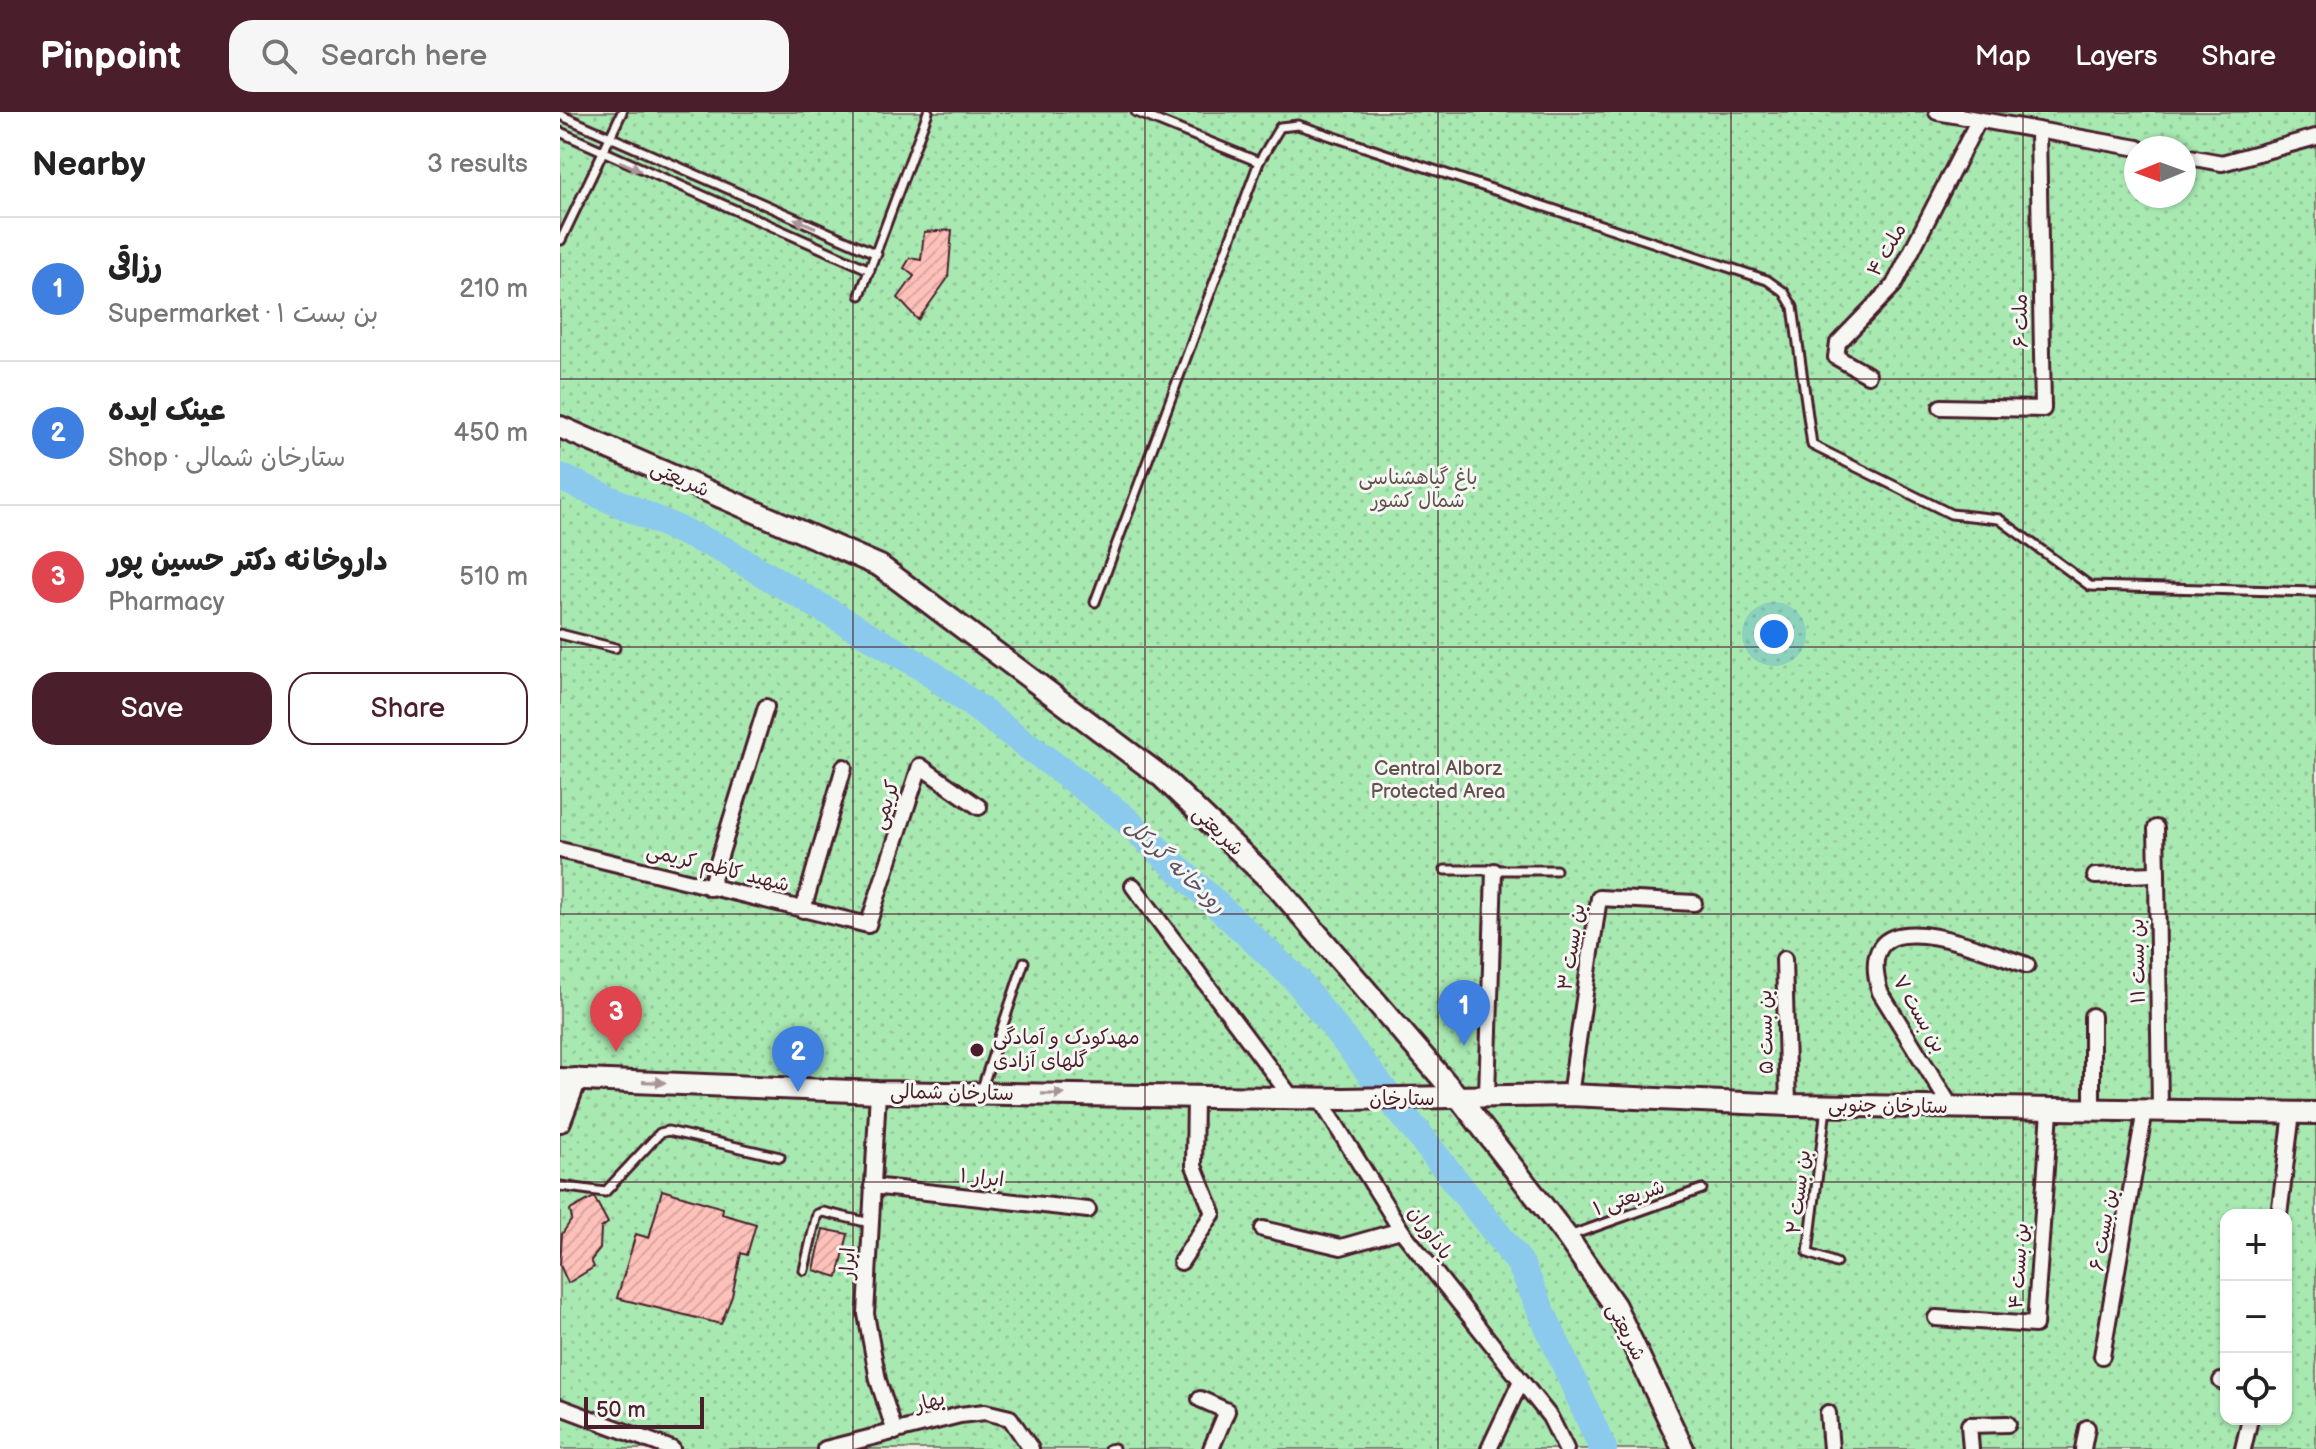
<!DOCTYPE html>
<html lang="en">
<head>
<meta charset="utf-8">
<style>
  body { margin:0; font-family:"Balsamiq Sans","Playpen Sans Arabic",sans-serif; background:#f6f6f6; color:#222 }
  .controls { position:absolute; right:24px; bottom:24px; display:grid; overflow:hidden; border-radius:16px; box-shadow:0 2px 6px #0004 }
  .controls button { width:72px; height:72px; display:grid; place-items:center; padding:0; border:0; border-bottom:2px solid #e0e0e0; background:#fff; color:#222; font:40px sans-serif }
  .compass { position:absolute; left:1564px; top:24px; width:72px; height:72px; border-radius:50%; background:#fff; box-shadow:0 2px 6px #0004; rotate:269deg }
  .scale { position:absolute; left:24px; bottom:20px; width:120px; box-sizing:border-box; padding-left:8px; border:4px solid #4a1f2b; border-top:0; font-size:22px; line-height:28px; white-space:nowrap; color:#4a1f2b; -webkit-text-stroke:6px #f6f6f2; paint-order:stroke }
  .you { position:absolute; left:1214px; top:522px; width:28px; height:28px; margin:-20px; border:6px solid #fff; border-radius:50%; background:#1a73e8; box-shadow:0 0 0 12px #1a73e833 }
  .badge { display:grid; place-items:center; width:52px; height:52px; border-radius:50%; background:#4a1f2b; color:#fff; font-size:26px; font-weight:700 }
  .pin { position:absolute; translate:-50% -66px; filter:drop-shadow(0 2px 4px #0008) }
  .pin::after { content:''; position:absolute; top:42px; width:28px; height:24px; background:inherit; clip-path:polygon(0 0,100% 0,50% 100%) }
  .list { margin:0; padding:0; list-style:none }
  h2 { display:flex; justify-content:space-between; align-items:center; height:104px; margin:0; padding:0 32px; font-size:34px }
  h2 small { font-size:26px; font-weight:400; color:#767676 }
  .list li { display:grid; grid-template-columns:52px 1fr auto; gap:24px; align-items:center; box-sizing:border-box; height:144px; padding:0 32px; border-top:2px solid #e0e0e0 }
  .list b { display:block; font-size:30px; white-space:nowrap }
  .list p { margin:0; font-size:26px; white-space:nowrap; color:#767676 }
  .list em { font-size:26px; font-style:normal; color:#767676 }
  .actions { display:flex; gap:16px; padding:24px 32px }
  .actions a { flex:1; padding:18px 0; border:2px solid #4a1f2b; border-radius:24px; text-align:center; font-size:28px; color:#4a1f2b }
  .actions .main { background:#4a1f2b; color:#fff }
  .icon { flex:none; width:44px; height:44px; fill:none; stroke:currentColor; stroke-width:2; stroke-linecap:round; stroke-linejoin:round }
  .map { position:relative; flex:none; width:1756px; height:1337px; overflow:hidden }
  header { display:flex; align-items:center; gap:48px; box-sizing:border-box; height:112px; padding:0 40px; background:#4a1f2b; color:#fff }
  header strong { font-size:38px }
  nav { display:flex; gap:44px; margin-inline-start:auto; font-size:28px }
  .search { width:560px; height:72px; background:#f6f6f6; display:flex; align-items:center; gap:20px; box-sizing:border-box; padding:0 28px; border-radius:24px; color:#767676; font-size:30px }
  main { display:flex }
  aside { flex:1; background:#fff }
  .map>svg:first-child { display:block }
  .green { fill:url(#green-dots); stroke:#79846e; stroke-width:2; fill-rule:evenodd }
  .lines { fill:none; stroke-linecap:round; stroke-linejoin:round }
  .river { stroke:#8ccaed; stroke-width:28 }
  .building { fill:url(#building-hatch); stroke:#4a1f2b; stroke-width:2 }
  .lane-casing { stroke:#4a1f2b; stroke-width:13 }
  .street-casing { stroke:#4a1f2b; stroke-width:20 }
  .secondary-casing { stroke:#4a1f2b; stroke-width:26 }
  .lane { stroke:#f6f6f2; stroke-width:7 }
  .street { stroke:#f6f6f2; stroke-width:14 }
  .secondary { stroke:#f6f6f2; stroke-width:20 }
  .oneway { fill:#a99598 }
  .grid { fill:none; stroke:#4a1f2b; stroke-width:2; stroke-opacity:0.55 }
  .poi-dot { fill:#4a1f2b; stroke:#f6f6f2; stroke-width:3 }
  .labels { text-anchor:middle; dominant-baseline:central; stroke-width:6; stroke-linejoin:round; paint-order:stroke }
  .street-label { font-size:20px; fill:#4a1f2b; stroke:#f6f6f2 }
  .park-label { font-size:20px; fill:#62524d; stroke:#f6f6f2 }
  .poi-label { font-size:20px; fill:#4a1f2b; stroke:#f6f6f2; text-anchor:start }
  .water-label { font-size:22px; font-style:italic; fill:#5e5265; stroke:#f6f6f2 }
</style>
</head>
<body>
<header>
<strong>Pinpoint</strong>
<div class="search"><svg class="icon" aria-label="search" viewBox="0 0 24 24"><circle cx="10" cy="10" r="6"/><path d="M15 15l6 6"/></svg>Search here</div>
<nav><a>Map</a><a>Layers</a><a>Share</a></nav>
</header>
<main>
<aside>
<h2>Nearby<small>3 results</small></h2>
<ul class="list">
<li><span class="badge" style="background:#3f7fe0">1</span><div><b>رزاقی</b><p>Supermarket · بن بست ۱</p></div><em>210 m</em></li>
<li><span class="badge" style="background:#3f7fe0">2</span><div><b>عینک ایده</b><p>Shop · ستارخان شمالی</p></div><em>450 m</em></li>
<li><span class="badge" style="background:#e0444e">3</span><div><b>داروخانه دکتر حسین پور</b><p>Pharmacy</p></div><em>510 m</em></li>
</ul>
<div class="actions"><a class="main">Save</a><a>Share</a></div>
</aside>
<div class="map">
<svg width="1756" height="1337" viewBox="0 0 1756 1337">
  <defs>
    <pattern id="green-dots" width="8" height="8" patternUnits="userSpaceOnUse" patternTransform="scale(2)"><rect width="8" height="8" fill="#a8e9b2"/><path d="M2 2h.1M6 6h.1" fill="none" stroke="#92c799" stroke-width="1.8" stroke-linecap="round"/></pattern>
    <pattern id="building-hatch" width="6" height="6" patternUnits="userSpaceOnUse" patternTransform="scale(2)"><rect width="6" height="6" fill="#fdc1ba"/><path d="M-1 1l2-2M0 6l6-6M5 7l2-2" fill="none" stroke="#daa5a0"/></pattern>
  </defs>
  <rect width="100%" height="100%" fill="#f7ebe7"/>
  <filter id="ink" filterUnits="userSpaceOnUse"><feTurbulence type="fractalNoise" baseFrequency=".0125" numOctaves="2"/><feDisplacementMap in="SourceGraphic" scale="16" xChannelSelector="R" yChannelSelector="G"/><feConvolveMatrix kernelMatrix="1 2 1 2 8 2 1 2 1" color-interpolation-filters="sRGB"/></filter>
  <g filter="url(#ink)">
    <path class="green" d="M0 0H1756V1337H0ZM1576 36H1624V84H1576ZM1666 1103H1726V1307H1666Z"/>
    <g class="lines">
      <polyline class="river" points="0,365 162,437 364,556 563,705 737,868 960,1151 1043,1337"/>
    </g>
    <g class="building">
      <polygon points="392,118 388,166 358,208 338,186 354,164 344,156 350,146 361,148 364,120"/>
      <polygon points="102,1078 163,1096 162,1102 196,1112 187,1143 181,1141 172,1184 161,1212 57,1186 76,1122 89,1126"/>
      <polygon points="34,1085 48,1111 41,1116 40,1137 31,1148 34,1155 8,1171 0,1153 2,1122 12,1107 10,1098"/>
      <polygon points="263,1117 288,1122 278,1165 254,1158"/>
    </g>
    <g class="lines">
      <g class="lane-casing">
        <g id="lane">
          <polyline points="0,3 317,142"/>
          <polyline points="0,20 310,158"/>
          <polyline points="699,50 720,15 738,13 1207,168 1224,180 1233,195 1252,333 1391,402 1439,407 1530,474 1756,480"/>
          <polyline points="1,128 62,0"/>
          <polyline points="300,183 368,0"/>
          <polyline points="535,490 699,50 576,0"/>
          <polyline points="0,522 55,536"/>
          <polyline points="885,758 996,758"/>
          <polyline points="421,979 464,850"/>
          <polyline points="1266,996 1248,1141 1276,1151"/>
          <polyline points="0,1074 45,1080 100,1021 108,1019 220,1045"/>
          <polyline points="1009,1124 1142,1077"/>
          <polyline points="244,1158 257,1102 263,1100 310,1111"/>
          <polyline points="549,1337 554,1336"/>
        </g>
      </g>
      <g class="street-casing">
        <g id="street">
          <polyline points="1377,0 1578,36"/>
          <polyline points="1624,44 1662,51 1756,25"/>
          <polyline points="1308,263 1276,245 1278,231 1334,173 1418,9"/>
          <polyline points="1381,295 1483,297 1478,18"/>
          <polyline points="1596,716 1597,762"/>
          <polyline points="0,738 308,813 360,654 419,695"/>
          <polyline points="1535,764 1597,762 1600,998"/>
          <polyline points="573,774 732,986"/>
          <polyline points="150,776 206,595"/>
          <polyline points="243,798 284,655"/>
          <polyline points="1224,847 1228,993"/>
          <polyline points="1532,904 1532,998"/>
          <polyline points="318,980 306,1202 318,1268 335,1320"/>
          <polyline points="927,983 934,759"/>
          <polyline points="1010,983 1039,786 1134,791"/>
          <polyline points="759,986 841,1118 990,1305 1006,1337"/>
          <path d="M1391 995 1320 880C1290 779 1423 839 1467 853"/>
          <polyline points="312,1074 528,1098"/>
          <polyline points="1719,1103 1732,1001"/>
          <polyline points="703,1117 781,1135 841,1118"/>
          <polyline points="621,1150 653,1101 634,1054 635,985"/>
          <polyline points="1376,1206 1475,1213 1490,999"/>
          <polyline points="1542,1244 1585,998"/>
          <polyline points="1661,1269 1666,1271"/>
          <polyline points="640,1287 667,1299 651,1337"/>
          <polyline points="0,1295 112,1337"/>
          <polyline points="1268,1301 1271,1337"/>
          <polyline points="265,1337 400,1303 425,1300 450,1306 471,1337"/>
          <polyline points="929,1337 960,1271"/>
          <polyline points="1411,1337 1409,1313 1448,1312"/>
          <polyline points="1523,1337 1527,1316"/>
          <polyline points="1683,1337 1690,1307"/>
        </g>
      </g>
      <g class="secondary-casing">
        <g id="secondary">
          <polyline points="0,315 320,454 602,665 717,775 900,987 1007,1125 1055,1194 1123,1337"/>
          <polyline points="0,967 318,980 784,987 1010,983 1228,993 1756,1001"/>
          <polyline points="0,1009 16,967"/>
        </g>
      </g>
      <use href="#lane" class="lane"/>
      <use href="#street" class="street"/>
      <use href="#secondary" class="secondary"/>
    </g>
    <defs><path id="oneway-solid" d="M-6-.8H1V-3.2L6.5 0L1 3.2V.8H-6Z" transform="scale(2)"/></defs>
    <g class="oneway">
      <use href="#oneway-solid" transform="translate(70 54) rotate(24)"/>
      <use href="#oneway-solid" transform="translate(245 111) rotate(-157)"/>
      <use href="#oneway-solid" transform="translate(94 970) rotate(2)"/>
      <use href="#oneway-solid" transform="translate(493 982) rotate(1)"/>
    </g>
  </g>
  <path class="grid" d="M293 0V1337M585 0V1337M878 0V1337M1171 0V1337M1463 0V1337M0 267H1756M0 535H1756M0 802H1756M0 1070H1756"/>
  <circle class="poi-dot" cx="417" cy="938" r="8"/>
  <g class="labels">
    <g class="street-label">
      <text transform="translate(1327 138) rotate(-60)">ملت ۴</text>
      <text transform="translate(1461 209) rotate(-91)">ملت ۶</text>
      <text transform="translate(120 367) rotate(24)">شریعتی</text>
      <text transform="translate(326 693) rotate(-72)">کریمی</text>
      <text transform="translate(658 719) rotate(44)">شریعتی</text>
      <text transform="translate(158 756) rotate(14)">شهید کاظم کریمی</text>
      <text transform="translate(1012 835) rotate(-81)">بن بست ۳</text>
      <text transform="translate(1578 849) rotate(-91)">بن بست ۱۱</text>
      <text transform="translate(1359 902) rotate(60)">بن بست ۷</text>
      <text transform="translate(1206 920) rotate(-91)">بن بست ۵</text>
      <text transform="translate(392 981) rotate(1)">ستارخان شمالی</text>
      <text x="842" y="987">ستارخان</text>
      <text transform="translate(1328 994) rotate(1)">ستارخان جنوبی</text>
      <text transform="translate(422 1066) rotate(6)">ابرار ۱</text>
      <text transform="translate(1239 1080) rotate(-83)">بن بست ۲</text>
      <text transform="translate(1069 1086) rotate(-19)">شریعتی ۱</text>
      <text transform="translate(1544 1118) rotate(-80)">بن بست ۶</text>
      <text transform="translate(870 1121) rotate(54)">یادآوران</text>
      <text transform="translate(288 1151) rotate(-87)">ابرار</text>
      <text transform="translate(1459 1154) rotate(-86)">بن بست ۴</text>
      <text transform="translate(1066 1220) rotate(63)">شریعتی</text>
      <text transform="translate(370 1290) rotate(-15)">بهار</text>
    </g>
    <g class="park-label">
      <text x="858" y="366">باغ گیاهشناسی<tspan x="858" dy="23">شمال کشور</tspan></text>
      <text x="878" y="657">Central Alborz<tspan x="878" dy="23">Protected Area</tspan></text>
    </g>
    <g class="poi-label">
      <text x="433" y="926">مهدکودک و آمادگی<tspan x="433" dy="23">گلهای آزادی</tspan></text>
    </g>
    <g class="water-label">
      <text transform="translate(615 754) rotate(43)">رودخانه گردکل</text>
    </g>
  </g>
</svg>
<div class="controls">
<button>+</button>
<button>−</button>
<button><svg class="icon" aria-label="locate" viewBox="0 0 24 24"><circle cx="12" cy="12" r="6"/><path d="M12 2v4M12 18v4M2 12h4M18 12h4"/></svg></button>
</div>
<svg class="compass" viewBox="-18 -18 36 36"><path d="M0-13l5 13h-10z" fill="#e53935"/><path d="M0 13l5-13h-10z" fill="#767676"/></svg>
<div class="scale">50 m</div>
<div class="you"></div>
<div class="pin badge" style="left:904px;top:934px;background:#3f7fe0">1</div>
<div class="pin badge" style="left:238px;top:980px;background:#3f7fe0">2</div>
<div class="pin badge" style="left:56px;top:940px;background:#e0444e">3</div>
</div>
</main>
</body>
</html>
